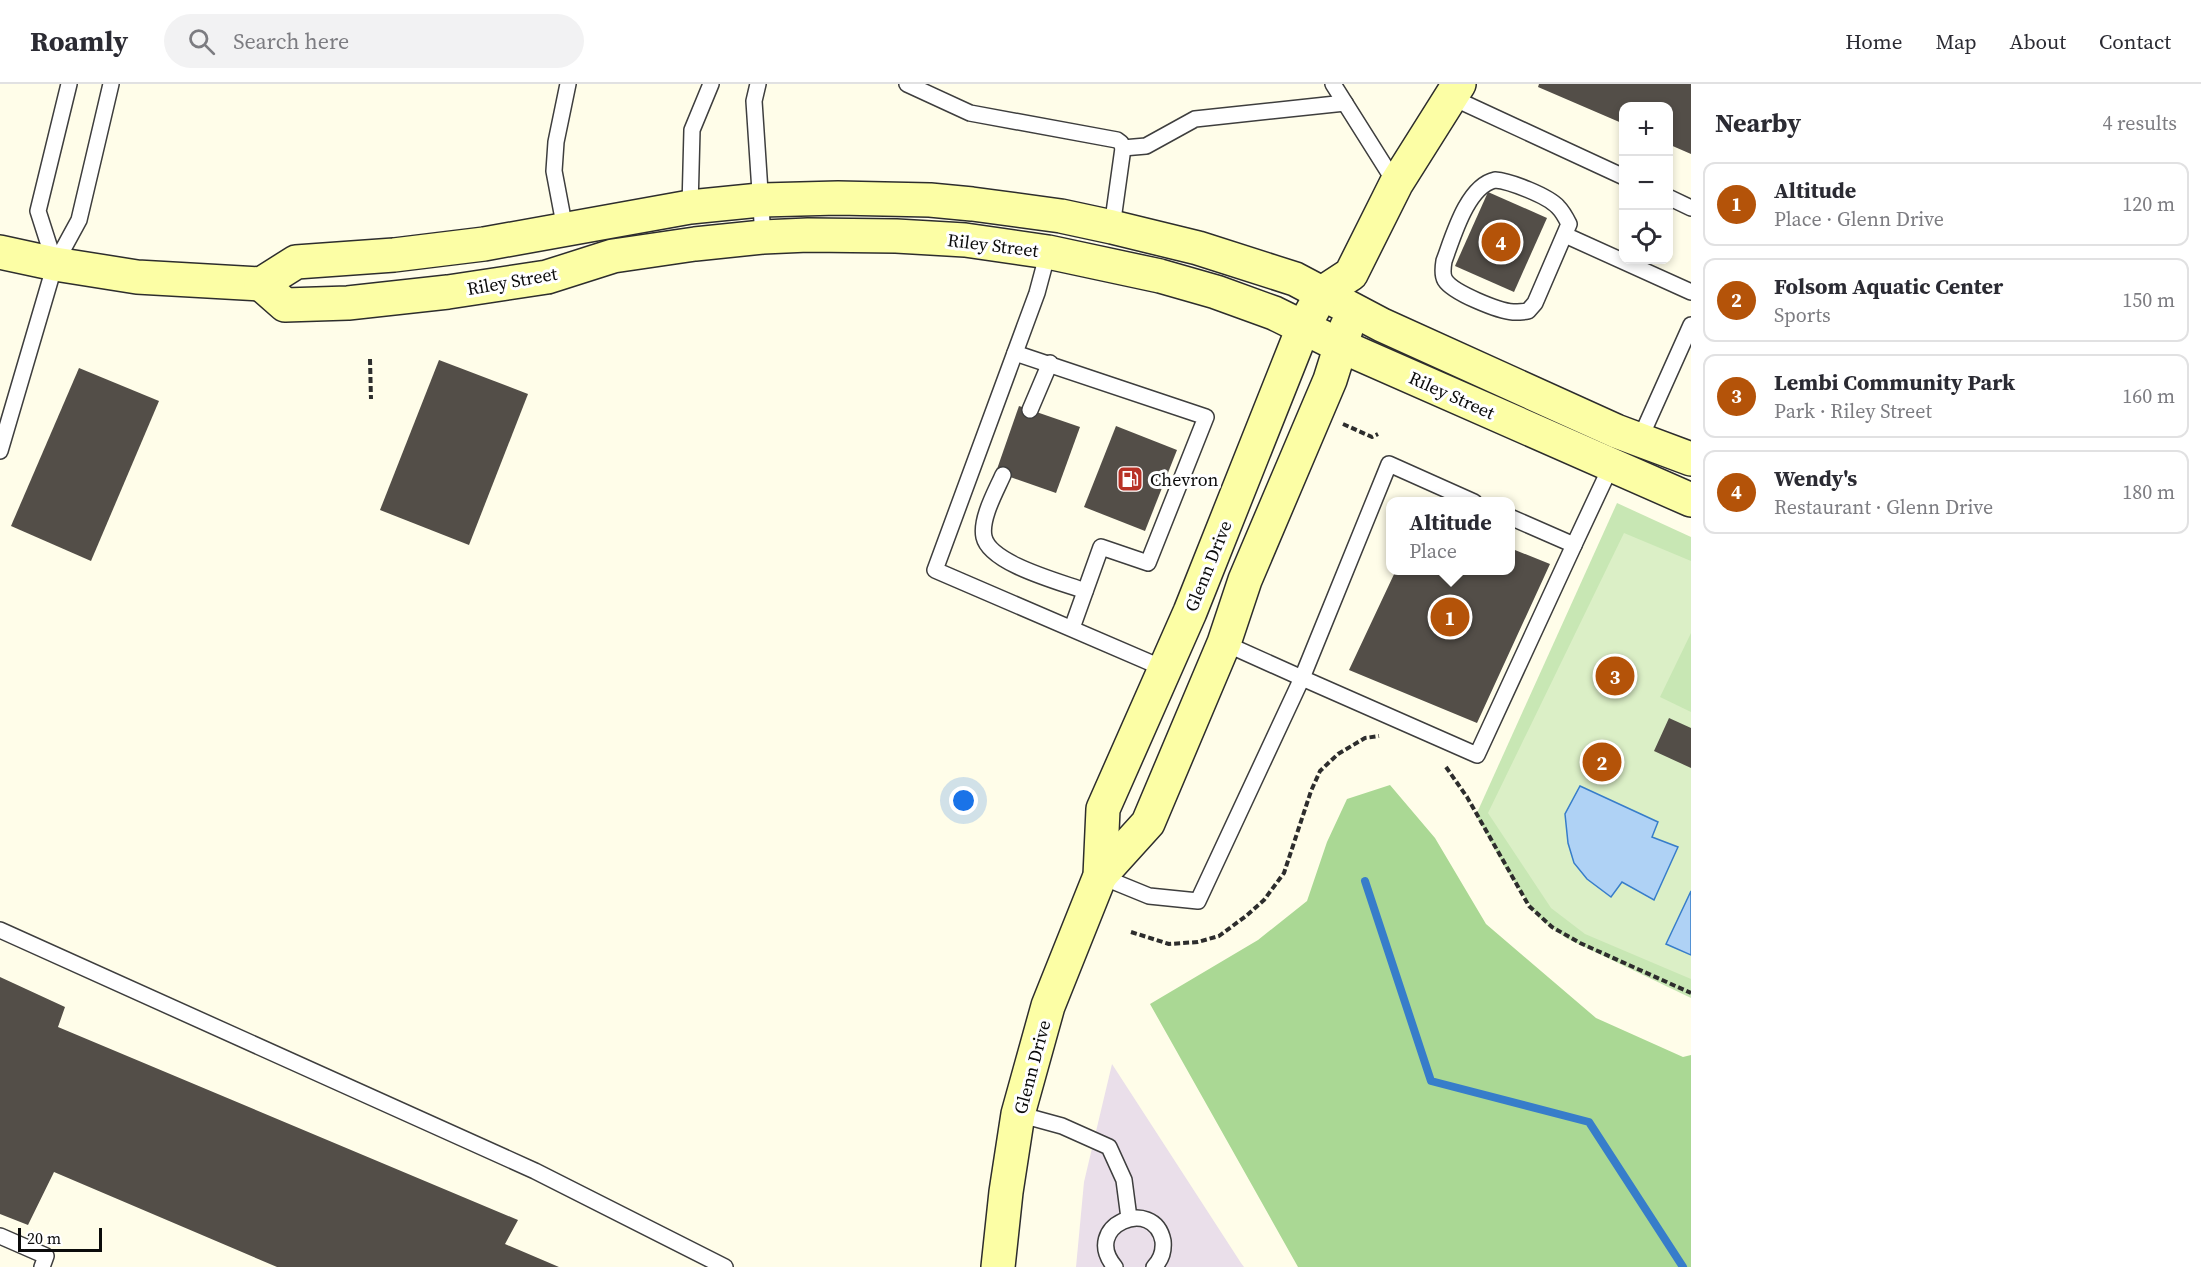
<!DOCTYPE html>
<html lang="en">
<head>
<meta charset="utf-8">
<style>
  body { margin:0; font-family:"Source Serif 4",serif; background:#f2f2f3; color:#2b2b33 }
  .controls { position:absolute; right:18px; top:18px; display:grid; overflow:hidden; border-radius:12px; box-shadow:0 3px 9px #0003 }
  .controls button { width:54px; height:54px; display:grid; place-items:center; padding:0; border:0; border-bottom:2px solid #e1e1e2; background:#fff; color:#2b2b33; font:30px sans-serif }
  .scale { position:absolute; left:18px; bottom:15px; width:84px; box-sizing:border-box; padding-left:6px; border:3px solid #0b0b0b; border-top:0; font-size:16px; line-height:21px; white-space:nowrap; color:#0b0b0b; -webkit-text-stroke:4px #fff; paint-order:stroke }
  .you { position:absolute; left:964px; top:717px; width:21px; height:21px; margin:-15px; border:4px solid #fff; border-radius:50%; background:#1a73e8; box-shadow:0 0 0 9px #1a73e833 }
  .badge { display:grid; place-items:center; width:39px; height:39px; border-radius:50%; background:#b45309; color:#fff; font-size:20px; font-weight:700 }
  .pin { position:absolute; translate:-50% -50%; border:3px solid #fff; box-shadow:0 2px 6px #0006 }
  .popup { position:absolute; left:1386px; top:413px; width:129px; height:78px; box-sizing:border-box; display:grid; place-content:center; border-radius:12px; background:#fff; filter:drop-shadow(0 2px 4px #0005); font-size:20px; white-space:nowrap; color:#7c7c81 }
  .popup b { font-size:22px; color:#2b2b33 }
  .popup::after { content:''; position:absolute; left:50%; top:100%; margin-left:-12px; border:12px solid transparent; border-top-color:#fff }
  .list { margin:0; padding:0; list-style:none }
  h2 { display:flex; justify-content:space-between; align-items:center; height:78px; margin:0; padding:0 24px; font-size:26px }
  h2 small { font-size:20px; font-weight:400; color:#7c7c81 }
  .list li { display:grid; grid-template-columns:39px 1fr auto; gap:18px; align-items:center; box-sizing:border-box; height:84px; margin:0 12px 12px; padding:0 12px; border:2px solid #e1e1e2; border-radius:12px }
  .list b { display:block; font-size:22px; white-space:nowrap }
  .list p { margin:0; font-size:20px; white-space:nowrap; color:#7c7c81 }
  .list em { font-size:20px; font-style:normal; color:#7c7c81 }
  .icon { flex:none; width:33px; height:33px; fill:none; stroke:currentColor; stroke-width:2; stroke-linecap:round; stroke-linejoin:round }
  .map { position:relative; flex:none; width:1691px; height:1183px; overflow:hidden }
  header { display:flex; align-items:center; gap:36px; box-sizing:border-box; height:84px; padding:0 30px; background:#fff; border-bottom:2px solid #e1e1e2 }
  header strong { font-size:28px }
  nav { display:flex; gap:33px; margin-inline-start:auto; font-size:21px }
  .search { width:420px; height:54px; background:#f2f2f3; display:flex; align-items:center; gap:15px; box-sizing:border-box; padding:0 21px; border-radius:33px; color:#7c7c81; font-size:22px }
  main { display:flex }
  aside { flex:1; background:#fff }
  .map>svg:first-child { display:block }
  .industrial { fill:#eadfea }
  .green { fill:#c8e7b4 }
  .forest { fill:#aad894 }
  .pitch { fill:#dbefc6 }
  .water { fill:#afd2f5; stroke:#377dca; stroke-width:1.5 }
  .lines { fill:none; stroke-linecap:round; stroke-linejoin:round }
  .stream { stroke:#377dca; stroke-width:8 }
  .building { fill:#534e48 }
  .lane-casing { stroke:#3e3e3e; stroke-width:18 }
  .secondary-casing { stroke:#2d2d2d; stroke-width:36 }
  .path { stroke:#2d2d2d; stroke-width:4; stroke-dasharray:6 3; stroke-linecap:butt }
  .lane { stroke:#fff; stroke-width:15 }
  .secondary { stroke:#fcfea5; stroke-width:33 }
  .labels { text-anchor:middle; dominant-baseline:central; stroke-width:6; stroke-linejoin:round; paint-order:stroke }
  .street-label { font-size:18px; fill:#0b0b0b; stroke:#fff }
  .poi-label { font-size:18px; fill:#0b0b0b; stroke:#fff; text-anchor:start }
</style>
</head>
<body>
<header>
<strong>Roamly</strong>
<div class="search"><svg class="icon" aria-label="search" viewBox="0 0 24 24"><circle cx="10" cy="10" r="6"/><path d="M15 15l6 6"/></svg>Search here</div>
<nav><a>Home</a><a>Map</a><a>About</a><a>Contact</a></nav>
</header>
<main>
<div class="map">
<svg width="1691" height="1183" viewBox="0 0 1691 1183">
  <rect width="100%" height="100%" fill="#fffde9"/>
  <polygon class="industrial" points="1112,980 1241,1179 1244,1183 1076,1183 1084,1098"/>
  <polygon class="green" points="1617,419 1691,453 1691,914 1566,854 1538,833 1504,782 1476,731"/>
  <polygon class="forest" points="1390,701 1435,754 1486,840 1596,934 1683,973 1691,971 1691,1183 1298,1183 1150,920 1258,856 1307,817 1327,758 1347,715"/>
  <polygon class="pitch" points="1624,449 1691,477 1691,549 1660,613 1691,628 1691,895 1585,850 1551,824 1488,729"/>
  <g class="water">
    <polygon points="1580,702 1658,738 1652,753 1678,763 1654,816 1622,798 1611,813 1587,795 1574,779 1568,759 1565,730"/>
    <polygon points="1691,807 1691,871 1666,860"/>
  </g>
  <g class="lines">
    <polyline class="stream" points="1365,797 1431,997 1589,1038 1683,1183"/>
  </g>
  <g class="building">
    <polygon points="1539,0 1691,0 1691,70 1668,60 1668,22 1624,22 1624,40 1538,3"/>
    <polygon points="1488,108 1547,134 1514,208 1455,182"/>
    <polygon points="439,276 528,310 469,461 380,426"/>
    <polygon points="79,284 159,317 91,477 11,442"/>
    <polygon points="1019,322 1080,343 1056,409 996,388"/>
    <polygon points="1116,342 1177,366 1145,447 1084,423"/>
    <polygon points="1510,464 1550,480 1477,639 1349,586 1396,486 1510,486"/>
    <polygon points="1669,634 1691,644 1691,684 1654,667"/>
    <polygon points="0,893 65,923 58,943 518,1136 505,1160 559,1183 277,1183 54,1088 28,1141 0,1130"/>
  </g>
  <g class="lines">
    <g class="lane-casing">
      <g id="lane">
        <polyline points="758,0 754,17 763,153"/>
        <polyline points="907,0 970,29 1117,56 1121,59 1123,64 1112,143"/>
        <polyline points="1333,0 1396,100"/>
        <polyline points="1451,13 1624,93"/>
        <polyline points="1123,64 1146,62 1195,35 1345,19"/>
        <path d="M1495 96C1510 97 1548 112 1558 123 1563 128 1566 134 1569 140L1535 219 1528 227C1523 228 1518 228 1513 228 1499 227 1453 209 1445 196 1442 191 1443 183 1444 177 1453 153 1467 102 1495 96Z"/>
        <polyline points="1668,113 1691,124"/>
        <polyline points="690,123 692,46 711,0"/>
        <polyline points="565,145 554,87 556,58 568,0"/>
        <polyline points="1565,151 1691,208"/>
        <polyline points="1048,168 1037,209 935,486 1165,585"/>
        <polyline points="55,180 38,127 69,0"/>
        <polyline points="1015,269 1206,333 1148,479 1101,463 1072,544"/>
        <polyline points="1030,326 1050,279"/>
        <polyline points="1639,357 1691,241"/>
        <polyline points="0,367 55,180 79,136 111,0"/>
        <path d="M1003 391C996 407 980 435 984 453 990 480 1061 498 1085 507"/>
        <polyline points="1474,418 1389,380 1302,594 1477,671 1574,461 1510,433"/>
        <polyline points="1574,461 1611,382"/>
        <polyline points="1100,792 1149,812 1198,817 1302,594 1224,559"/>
        <polyline points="0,846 535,1087 725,1183"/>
        <polyline points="1018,1030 1062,1042 1109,1063 1124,1096 1129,1134"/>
        <polyline points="0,1152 46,1172 42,1183"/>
        <path d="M1115 1183C1080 1142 1154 1111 1163 1157 1164 1167 1161 1176 1154 1183"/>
      </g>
    </g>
    <g class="secondary-casing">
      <g id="secondary">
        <polyline points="0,168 55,180 137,193 261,200 296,178 394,171 484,160 690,123 760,116 838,114 930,116 972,120 1061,132 1112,143 1198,164 1295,195 1382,241 1616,347 1691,375"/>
        <polyline points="261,200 285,221 348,219 448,208 547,193 613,172 695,160 763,153 808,151 896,152 965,156 1048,168 1160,192 1216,208 1274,229 1341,262 1691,416"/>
        <polyline points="1100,792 1148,739 1224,559 1245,496 1330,296 1347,242"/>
        <polyline points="998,1183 1006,1108 1018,1030 1048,922 1100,792 1103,725 1190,528 1303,244 1322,209 1351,190 1396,100 1459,0"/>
      </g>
    </g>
    <g class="path">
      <polyline points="370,275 371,315"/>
      <polyline points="1343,340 1372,353 1378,350"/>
      <polyline points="1446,683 1467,713 1529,822 1552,843 1580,859 1691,909"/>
      <polyline points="1131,848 1169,860 1198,858 1219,852 1246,832 1264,816 1284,789 1311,707 1320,687 1338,670 1365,654 1379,652"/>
    </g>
    <use href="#lane" class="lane"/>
    <use href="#secondary" class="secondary"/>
  </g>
  <defs>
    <g id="fuel-square" transform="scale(1.35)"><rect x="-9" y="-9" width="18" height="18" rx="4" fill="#b83226" stroke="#fff"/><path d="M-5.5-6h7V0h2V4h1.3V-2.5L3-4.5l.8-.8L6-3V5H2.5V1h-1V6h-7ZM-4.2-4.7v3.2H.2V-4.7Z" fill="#fff"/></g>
  </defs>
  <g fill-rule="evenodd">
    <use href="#fuel-square" x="1130" y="395"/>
  </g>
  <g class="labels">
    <g class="street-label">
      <text transform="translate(993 161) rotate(7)">Riley Street</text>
      <text transform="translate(512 197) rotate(-10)">Riley Street</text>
      <text transform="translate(1452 311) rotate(24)">Riley Street</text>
      <text transform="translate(1208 482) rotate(-68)">Glenn Drive</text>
      <text transform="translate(1032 983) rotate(-75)">Glenn Drive</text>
    </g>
    <g class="poi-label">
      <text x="1150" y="395">Chevron</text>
    </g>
  </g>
</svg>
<div class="controls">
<button>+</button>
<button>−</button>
<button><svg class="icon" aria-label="locate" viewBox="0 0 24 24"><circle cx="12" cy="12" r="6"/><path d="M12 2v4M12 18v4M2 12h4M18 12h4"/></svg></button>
</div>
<div class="scale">20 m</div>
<div class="you"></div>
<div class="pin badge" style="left:1450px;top:533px">1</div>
<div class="popup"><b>Altitude</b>Place</div>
<div class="pin badge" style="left:1602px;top:678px">2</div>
<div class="pin badge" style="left:1615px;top:592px">3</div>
<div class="pin badge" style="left:1501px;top:158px">4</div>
</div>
<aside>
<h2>Nearby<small>4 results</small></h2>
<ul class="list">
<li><span class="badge">1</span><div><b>Altitude</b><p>Place · Glenn Drive</p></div><em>120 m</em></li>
<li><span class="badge">2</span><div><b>Folsom Aquatic Center</b><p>Sports</p></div><em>150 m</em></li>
<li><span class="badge">3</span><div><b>Lembi Community Park</b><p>Park · Riley Street</p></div><em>160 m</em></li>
<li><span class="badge">4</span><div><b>Wendy's</b><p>Restaurant · Glenn Drive</p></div><em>180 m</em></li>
</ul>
</aside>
</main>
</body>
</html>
